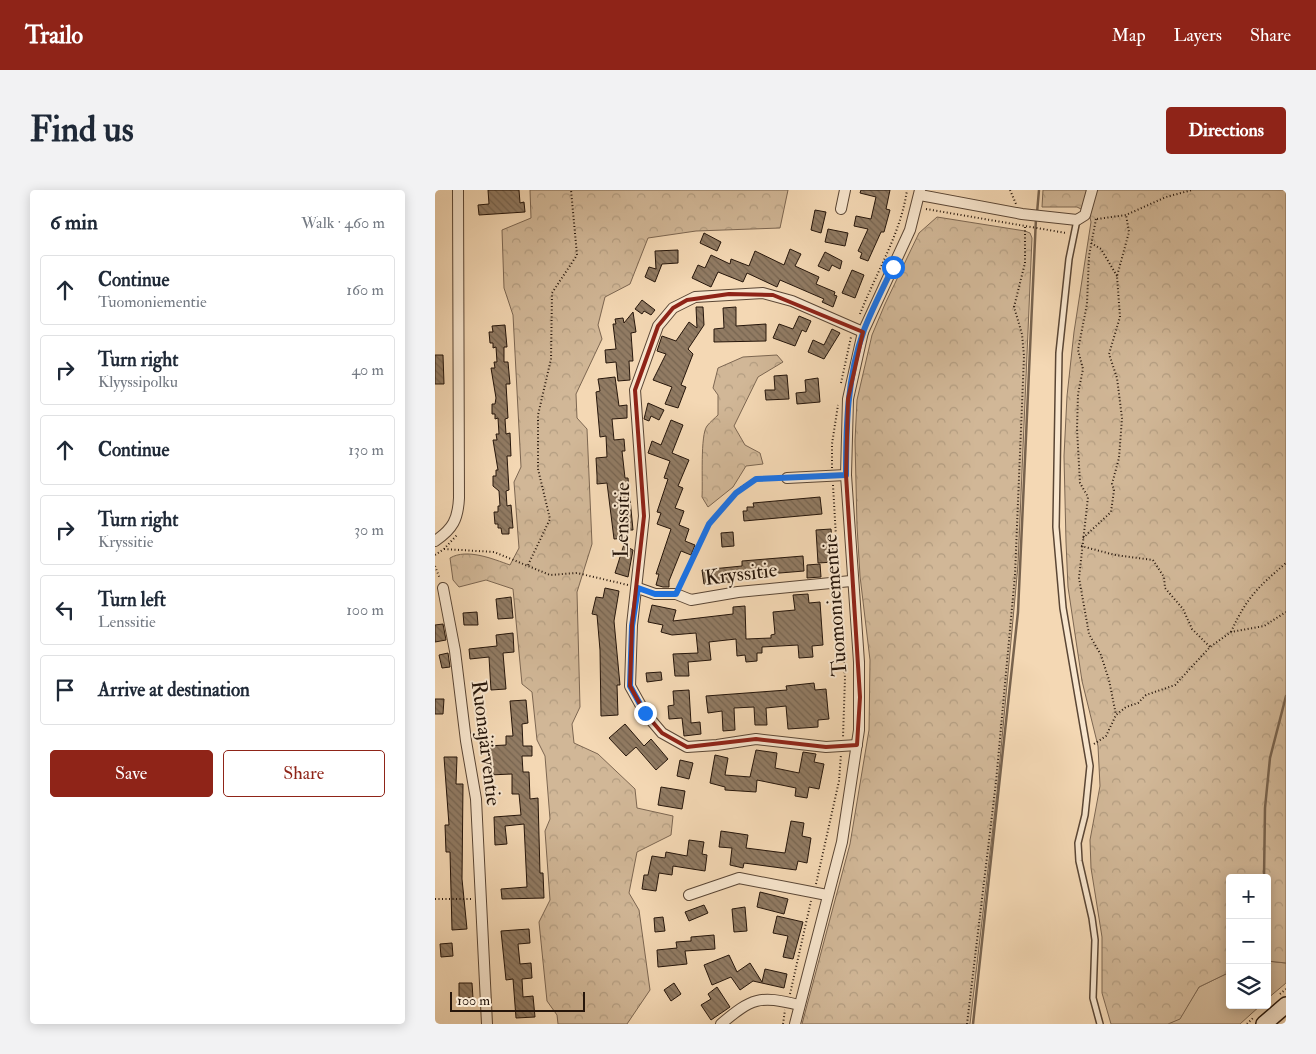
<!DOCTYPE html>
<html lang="en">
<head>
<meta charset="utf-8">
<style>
  body { margin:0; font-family:"IM FELL Double Pica",serif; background:#f2f2f3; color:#1f2937 }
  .controls { position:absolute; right:15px; bottom:15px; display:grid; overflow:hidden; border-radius:5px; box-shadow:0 2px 12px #0003 }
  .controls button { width:45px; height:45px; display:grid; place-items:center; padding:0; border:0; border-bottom:1px solid #e0e1e3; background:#fff; color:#1f2937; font:25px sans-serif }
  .scale { position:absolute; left:15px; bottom:12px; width:135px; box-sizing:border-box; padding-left:5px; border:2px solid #26160b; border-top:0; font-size:14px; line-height:18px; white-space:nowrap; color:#26160b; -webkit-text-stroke:4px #f8e6ce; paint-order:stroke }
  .stop { position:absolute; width:15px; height:15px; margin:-11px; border:4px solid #1a73e8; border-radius:50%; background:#fff }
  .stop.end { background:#1a73e8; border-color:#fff; box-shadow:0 1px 5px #0008 }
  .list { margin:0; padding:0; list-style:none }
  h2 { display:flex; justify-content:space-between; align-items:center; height:65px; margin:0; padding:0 20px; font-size:21px }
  h2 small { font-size:16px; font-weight:400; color:#747a83 }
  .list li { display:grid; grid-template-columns:32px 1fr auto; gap:15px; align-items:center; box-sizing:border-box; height:70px; margin:0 10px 10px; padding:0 10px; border:1px solid #e0e1e3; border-radius:5px }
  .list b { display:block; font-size:19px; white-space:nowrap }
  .list p { margin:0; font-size:16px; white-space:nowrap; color:#747a83 }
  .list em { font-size:16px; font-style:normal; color:#747a83 }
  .actions { display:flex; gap:10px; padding:15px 20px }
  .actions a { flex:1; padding:11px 0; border:1px solid #8f2418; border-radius:5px; text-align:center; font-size:18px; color:#8f2418 }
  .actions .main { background:#8f2418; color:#fff }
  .icon { flex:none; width:28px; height:28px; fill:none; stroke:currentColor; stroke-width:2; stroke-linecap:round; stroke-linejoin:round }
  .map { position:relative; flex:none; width:851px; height:834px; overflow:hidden; border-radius:5px }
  header { display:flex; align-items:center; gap:30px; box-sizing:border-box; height:70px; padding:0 25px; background:#8f2418; color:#fff }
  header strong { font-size:24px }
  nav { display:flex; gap:28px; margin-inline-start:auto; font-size:18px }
  .intro { display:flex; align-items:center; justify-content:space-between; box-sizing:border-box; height:120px; padding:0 30px }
  h1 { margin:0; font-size:35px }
  .button { padding:12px 22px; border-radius:5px; background:#8f2418; color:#fff; font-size:18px; font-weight:700 }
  main { display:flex; gap:30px; padding:0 30px }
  aside { flex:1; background:#fff; border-radius:5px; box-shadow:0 2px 12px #0003 }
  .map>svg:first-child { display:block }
  .green { fill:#d1b797; stroke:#7c6651 }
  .forest { fill:url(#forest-crowns); stroke:#7c6651 }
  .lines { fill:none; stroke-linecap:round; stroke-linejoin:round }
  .stream { stroke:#78634e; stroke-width:2.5 }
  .building { fill:url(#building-back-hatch); stroke:#26160b }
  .lane-casing { stroke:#5a4635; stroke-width:8 }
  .street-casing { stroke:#5a4635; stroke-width:12 }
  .secondary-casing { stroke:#26160b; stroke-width:18 }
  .path { stroke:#26160b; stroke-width:2; stroke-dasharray:1 2.5; stroke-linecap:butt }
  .lane { stroke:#f8e6ce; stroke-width:5 }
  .street { stroke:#f8e6ce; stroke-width:10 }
  .secondary { stroke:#f8e6ce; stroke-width:15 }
  .route { stroke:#1a73e8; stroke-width:6 }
  .marked { fill:none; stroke:#8f2418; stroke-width:4; stroke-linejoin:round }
  .labels { text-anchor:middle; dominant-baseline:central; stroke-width:4; stroke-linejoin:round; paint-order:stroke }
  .street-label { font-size:21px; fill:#26160b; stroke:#f8e6ce }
</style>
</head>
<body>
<header>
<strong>Trailo</strong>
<nav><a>Map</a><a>Layers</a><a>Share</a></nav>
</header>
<div class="intro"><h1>Find us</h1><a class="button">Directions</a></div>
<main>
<aside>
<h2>6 min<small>Walk · 460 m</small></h2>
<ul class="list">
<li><svg class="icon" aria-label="ahead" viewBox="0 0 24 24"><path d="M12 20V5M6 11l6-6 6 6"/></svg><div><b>Continue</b><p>Tuomoniementie</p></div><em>160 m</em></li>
<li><svg class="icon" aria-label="right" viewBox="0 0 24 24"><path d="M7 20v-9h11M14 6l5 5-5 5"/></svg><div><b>Turn right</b><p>Klyyssipolku</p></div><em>40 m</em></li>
<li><svg class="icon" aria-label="ahead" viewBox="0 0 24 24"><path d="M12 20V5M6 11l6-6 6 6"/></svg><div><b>Continue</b></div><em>130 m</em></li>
<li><svg class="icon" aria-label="right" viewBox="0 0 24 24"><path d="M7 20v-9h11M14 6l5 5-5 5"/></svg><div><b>Turn right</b><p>Kryssitie</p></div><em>30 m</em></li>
<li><svg class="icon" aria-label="left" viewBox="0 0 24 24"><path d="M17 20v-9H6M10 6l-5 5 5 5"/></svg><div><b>Turn left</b><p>Lenssitie</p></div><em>100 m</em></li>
<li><svg class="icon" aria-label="arrive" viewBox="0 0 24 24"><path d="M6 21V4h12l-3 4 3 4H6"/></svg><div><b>Arrive at destination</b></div></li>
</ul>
<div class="actions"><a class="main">Save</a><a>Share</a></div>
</aside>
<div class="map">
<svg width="851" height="834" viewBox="0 0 851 834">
  <defs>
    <pattern id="forest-crowns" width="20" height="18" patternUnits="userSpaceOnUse" patternTransform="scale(1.25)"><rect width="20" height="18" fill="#d1b797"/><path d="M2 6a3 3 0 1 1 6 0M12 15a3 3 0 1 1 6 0" fill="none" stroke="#b39d81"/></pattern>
    <pattern id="building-back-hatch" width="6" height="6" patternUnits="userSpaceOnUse" patternTransform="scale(1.25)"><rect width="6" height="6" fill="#917b63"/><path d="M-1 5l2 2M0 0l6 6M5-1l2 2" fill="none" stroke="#766450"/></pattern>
  </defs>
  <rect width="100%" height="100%" fill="#f4d8b4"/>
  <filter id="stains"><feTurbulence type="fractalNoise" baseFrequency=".004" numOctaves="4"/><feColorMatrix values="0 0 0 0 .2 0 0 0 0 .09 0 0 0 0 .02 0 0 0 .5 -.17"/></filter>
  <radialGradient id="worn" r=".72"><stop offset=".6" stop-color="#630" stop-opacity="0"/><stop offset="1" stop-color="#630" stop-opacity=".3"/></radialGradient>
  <g class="green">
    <polygon points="832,771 851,773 851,793 832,809"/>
    <polygon points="795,782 795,815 826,815 805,834 733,834 745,828 764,797"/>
  </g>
  <g class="forest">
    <path d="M95 0H353L345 38 261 41 213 48 195 94 170 107 163 135 167 149 141 204 142 228 152 239 157 354 142 402 145 517 137 534 139 553 163 564 200 599 202 618 238 626 236 645 202 662 194 703 204 720 215 800 192 834H123L122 825 112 811 104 732 115 710 110 641 115 629 110 566 102 550 97 502 87 494 78 399 51 390 24 397 18 390 15 368C32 358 58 369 75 375L84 358 79 292 86 277 78 125 69 98 67 40 96 28Z"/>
    <polygon points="608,0 851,0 851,773 832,771 832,688 795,688 795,782 764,797 745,829 733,834 676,834 667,803 667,747 656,678 655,650 665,596 663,556 647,491 633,397 631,352 629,266 632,206 639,142 656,32 654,23 642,17 607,17"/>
    <polygon points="502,27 590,41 595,43 597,48 583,375 562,603 535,834 367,834 415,654 434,540 435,470 425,386 422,336 420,251 422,210 437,145 450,114 484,43"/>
    <path d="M342 165 348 172 323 187 299 236 310 255 325 263 328 274 311 276 298 297 273 317 267 307C268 293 265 245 272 236 275 232 280 228 283 225V205L278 198 283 178 308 167Z"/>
  </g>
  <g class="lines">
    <g class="stream">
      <polyline points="602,23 604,0"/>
      <polyline points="829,688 830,618 835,568 851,506"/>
      <polyline points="538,834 583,422 601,28"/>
    </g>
  </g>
  <g class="building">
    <polygon points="53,0 84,0 85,13 89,12 90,22 44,25 43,15 54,14"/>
    <polygon points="426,0 455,0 451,19 455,20 449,42 446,42 433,71 425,68 427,63 423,61 433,39 419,36 421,26 436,29 441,7 425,3"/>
    <polygon points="380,20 391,22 386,43 376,40"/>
    <polygon points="393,39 413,43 410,56 390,52"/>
    <polygon points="269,43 286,52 282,61 265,53"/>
    <polygon points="355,59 366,64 360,76 384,87 381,94 400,102 399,105 402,106 398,117 387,112 389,109 345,90 342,97 312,83 308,92 283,82 276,97 257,88 263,75 270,78 276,65 295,74 296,69 314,76 320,61 349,75"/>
    <polygon points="243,60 243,73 227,74 220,92 210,87 214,77 221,79 220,61"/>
    <polygon points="390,62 407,71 405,79 397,75 394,81 383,76"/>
    <polygon points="417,80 429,85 420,108 407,103"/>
    <polygon points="207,110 220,120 216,125 209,121 207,124 200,119"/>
    <polygon points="261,117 268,117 269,135 253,159 258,164 246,195 251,197 243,218 230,214 237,197 218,190 231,164 222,161 227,146 241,151 254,132 262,138"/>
    <polygon points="301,117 301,136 331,134 331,151 279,152 279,139 289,138 288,118"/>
    <polygon points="198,122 201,142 196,143 198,171 194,171 195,190 183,191 181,172 171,173 170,160 181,159 178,134 181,134 180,129 188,128 189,133"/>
    <polygon points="364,126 376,131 371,142 367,140 360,156 338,148 344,134 358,139"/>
    <polygon points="70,135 72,157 69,157 69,172 73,172 75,194 71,194 73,228 70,229 71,244 75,243 76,266 72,266 74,300 71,301 72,316 76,315 78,338 74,338 74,344 67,344 66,338 63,338 63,334 60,334 59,322 63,322 63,316 65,316 64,301 58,296 58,286 61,286 61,280 63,280 58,250 62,250 61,244 64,244 63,228 60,229 60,224 57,224 57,214 60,214 61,208 56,178 60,178 59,172 62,172 61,157 58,158 58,153 55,153 54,142 58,142 57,136"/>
    <polygon points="397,139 405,143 389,169 373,162 378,150 389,155"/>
    <polygon points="0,165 8,165 9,194 0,194"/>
    <polygon points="352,185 354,209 331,210 330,200 340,200 339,186"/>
    <polygon points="180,187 184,216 192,215 192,228 177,229 179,250 189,249 190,261 187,261 190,288 193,288 198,340 192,340 194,358 198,360 193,387 180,383 191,348 179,349 172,293 162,294 162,286 161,268 172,267 171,246 165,247 161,202 165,201 163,189"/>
    <polygon points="383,188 385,212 362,214 361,203 371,202 370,190"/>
    <polygon points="213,213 229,220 224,230 216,226 214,231 209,229"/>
    <polygon points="236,230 248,235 237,263 254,270 243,296 248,298 240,318 249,321 244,335 254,339 250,351 260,355 256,365 246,361 234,391 234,397 228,397 221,395 224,384 221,384 236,339 222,334 226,323 222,322 233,289 229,288 235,271 213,263 217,251 226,255"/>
    <polygon points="385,307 387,324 309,331 308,321 312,321 312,317 319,317 318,313"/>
    <polygon points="396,339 399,372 383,373 381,340"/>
    <polygon points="298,342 299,356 287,357 286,343"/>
    <polygon points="368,366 369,381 296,387 296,392 269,394 267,380 307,376 307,371"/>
    <polygon points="385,374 386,387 372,388 372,375"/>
    <polygon points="170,398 184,401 179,431 185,495 182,495 183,525 166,526 165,460 162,425 157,424 161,407 168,408"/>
    <polygon points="373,404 374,413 385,412 388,455 377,456 378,467 364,468 363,455 327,457 327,463 322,463 322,471 311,472 310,465 302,466 301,449 274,452 276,470 253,472 254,486 240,486 238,464 263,463 261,443 237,445 226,442 228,435 213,432 217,415 241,420 238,431 298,424 298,417 310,416 311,449 336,448 336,445 340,444 338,422 360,420 358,405"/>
    <polygon points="76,407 78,428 63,429 61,409"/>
    <polygon points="42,422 43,435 29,435 28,423"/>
    <polygon points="8,434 11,450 0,452 0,435"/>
    <polygon points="78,443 79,462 68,463 71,499 56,500 54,467 35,469 34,459 62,456 61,445"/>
    <polygon points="13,463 15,477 7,478 4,465"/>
    <polygon points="226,482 227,490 212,492 211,483"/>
    <polygon points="379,493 380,500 391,499 393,521 394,529 383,530 383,537 353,539 351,516 331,518 332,535 320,535 319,517 299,518 300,540 288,541 287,521 273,523 271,506 352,500 351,496"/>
    <polygon points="254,500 256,533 265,532 266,544 249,546 247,528 234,529 233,516 239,515 238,501"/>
    <polygon points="0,509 9,509 8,524 0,524"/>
    <polygon points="91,510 93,533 87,534 88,556 97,556 97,566 87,566 88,582 94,582 95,609 103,608 105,683 108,683 109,708 67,709 66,699 92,697 89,634 70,636 72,654 60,655 59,627 86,625 84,604 77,604 77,584 54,585 51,556 71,555 71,546 78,546 75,511"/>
    <polygon points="190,534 209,556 216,549 233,569 221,580 201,557 191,566 174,548"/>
    <polygon points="321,560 342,563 340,578 364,583 368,562 381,564 379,572 389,574 384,599 374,597 372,608 360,606 361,598 322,590 321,602 290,600 290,597 275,593 280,565 293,568 290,585 315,587"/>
    <polygon points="9,567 22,567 21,594 28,594 27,689 32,739 17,740 15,662 11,662 10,635 14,635"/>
    <polygon points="245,570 258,573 254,589 242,586"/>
    <polygon points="226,597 250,601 247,619 223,615"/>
    <polygon points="356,631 369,633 367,646 376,648 372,673 363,671 361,680 309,673 308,678 295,675 297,658 284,657 286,641 313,645 311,658 350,663"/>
    <polygon points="254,650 269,652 267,664 272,665 270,681 238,676 237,685 224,683 221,701 207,699 209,685 213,685 217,666 230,668 231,662 252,666"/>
    <polygon points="325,702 353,709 349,724 322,717"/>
    <polygon points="269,715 273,723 254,731 250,722"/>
    <polygon points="310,717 312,741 299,742 297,719"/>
    <polygon points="342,726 368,732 358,769 348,767 353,746 338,743"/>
    <polygon points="228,727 230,741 220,742 219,728"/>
    <polygon points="94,739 95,753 83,754 85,774 96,773 97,788 87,789 88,807 98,806 100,827 81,828 78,789 71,790 66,741"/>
    <polygon points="279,745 280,759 250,761 252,774 223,777 222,760 242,758 241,752 256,751 256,747"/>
    <polygon points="17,753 18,766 6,767 5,754"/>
    <polygon points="294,765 302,782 315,773 327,792 330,779 352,784 349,798 318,791 305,800 296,787 277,795 269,775"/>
    <polygon points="24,793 37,793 38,808 24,808"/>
    <polygon points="239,793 246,804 236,811 229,800"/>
    <polygon points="282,797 295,817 276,830 266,815 276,809 273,804"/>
  </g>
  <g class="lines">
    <g class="lane-casing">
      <polyline id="lane" points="642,30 634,69 624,163 621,337 628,418 655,576 650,625 643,653 644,671 657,728 660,750 658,808 665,834"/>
    </g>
    <g class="street-casing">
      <g id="street">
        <polyline points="485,5 587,24 642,30 650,25 657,0"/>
        <polyline points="406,19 410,0"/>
        <polyline points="352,288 411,285"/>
        <path d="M0 351C18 339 23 329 24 308L23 0"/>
        <polyline points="8,398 20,461 31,551 41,609 52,834"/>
        <polyline points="203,398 220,404 241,404 256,410 303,402 416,391"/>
        <polyline points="422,555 391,557 321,549 282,555 252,557 227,543 210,523 195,496 197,435 209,326 200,200 223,136 238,118 260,107 328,103 357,111 428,142"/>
        <polyline points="254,705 304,688 392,705"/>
        <path d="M286 834C317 808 324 805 364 815"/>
        <polyline points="360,834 407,652 424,540 424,472 411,285 413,209 428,142 475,40 485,0"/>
      </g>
    </g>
    <g class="secondary-casing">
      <polyline id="secondary" points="829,834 851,815"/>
    </g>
    <g class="path">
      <polyline points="575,0 581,14"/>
      <polyline points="491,19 631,43"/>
      <polyline points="661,29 654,66 652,114 643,160 648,179 643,204 642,239 645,293 653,307 644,388 654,444 666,465 674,490 681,525"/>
      <polyline points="662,29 691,25 731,7 757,0"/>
      <polyline points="656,53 666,59 682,86"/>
      <path d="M425 124C441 83 466 43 472 0"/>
      <polyline points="406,193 416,147"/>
      <polyline points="397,278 397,254 403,215"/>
      <polyline points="398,295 403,382"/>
      <polyline points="648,348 676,322 679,300 677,294 684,268 687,228 682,188 674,164 685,127 682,86 694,42 691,25"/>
      <polyline points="646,356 680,365 718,370 729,387 730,398 748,419 757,439 775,457"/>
      <polyline points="9,359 59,362 115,385 142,383 193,395"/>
      <polyline points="0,365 9,359 22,345"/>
      <polyline points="93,375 115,329 103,279 103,225 116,169 117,103 142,65 136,0"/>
      <polyline points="0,376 5,389"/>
      <path d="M245 395C257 367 289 296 323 289 329 287 336 288 342 287"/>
      <polyline points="404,402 410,488 408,547"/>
      <path d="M796 442C812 407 823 397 851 373"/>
      <polyline points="659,554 671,546 681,525 691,517 703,513 711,505 740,495 775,457 796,442 829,436 851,422"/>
      <polyline points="381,694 404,591 406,564"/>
      <polyline points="0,709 38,709"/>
      <polyline points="355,804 376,711"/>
      <polyline points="845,804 851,799"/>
      <polyline points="348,834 350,820"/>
      <polyline points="532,834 561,592 580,385 589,166 587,144 579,117 590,73 590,35"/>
      <polyline points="812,834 819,827"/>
    </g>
    <use href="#lane" class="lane"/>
    <use href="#street" class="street"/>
    <use href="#secondary" class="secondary"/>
  </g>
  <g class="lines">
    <path class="route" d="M210 523 195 496 197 436 203 398 220 404H241L274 334 301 303 321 289 411 285C411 237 412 186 429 140 437 119 448 98 458 77"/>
  </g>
  <path class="marked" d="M294 104 338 105 428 142 413 209 411 285 425 507 422 555 391 557 321 549 252 557 227 543 210 523 195 496 197 435 209 326 200 200 223 136 238 118 252 110Z"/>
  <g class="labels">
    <g class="street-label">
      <text transform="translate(187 330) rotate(-89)">Lenssitie</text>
      <text transform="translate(306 384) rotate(-7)">Kryssitie</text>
      <text transform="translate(400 415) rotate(-94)">Tuomoniementie</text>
      <text transform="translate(51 553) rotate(83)">Ruonajärventie</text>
    </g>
  </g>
  <rect width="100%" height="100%" filter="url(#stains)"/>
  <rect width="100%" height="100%" fill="url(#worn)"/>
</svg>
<div class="controls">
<button>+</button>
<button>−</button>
<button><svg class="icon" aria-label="layers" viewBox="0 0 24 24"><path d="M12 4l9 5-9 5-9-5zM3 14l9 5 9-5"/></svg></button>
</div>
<div class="scale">100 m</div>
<div class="stop" style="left:458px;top:77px"></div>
<div class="stop end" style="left:210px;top:523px"></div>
</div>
</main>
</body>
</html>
